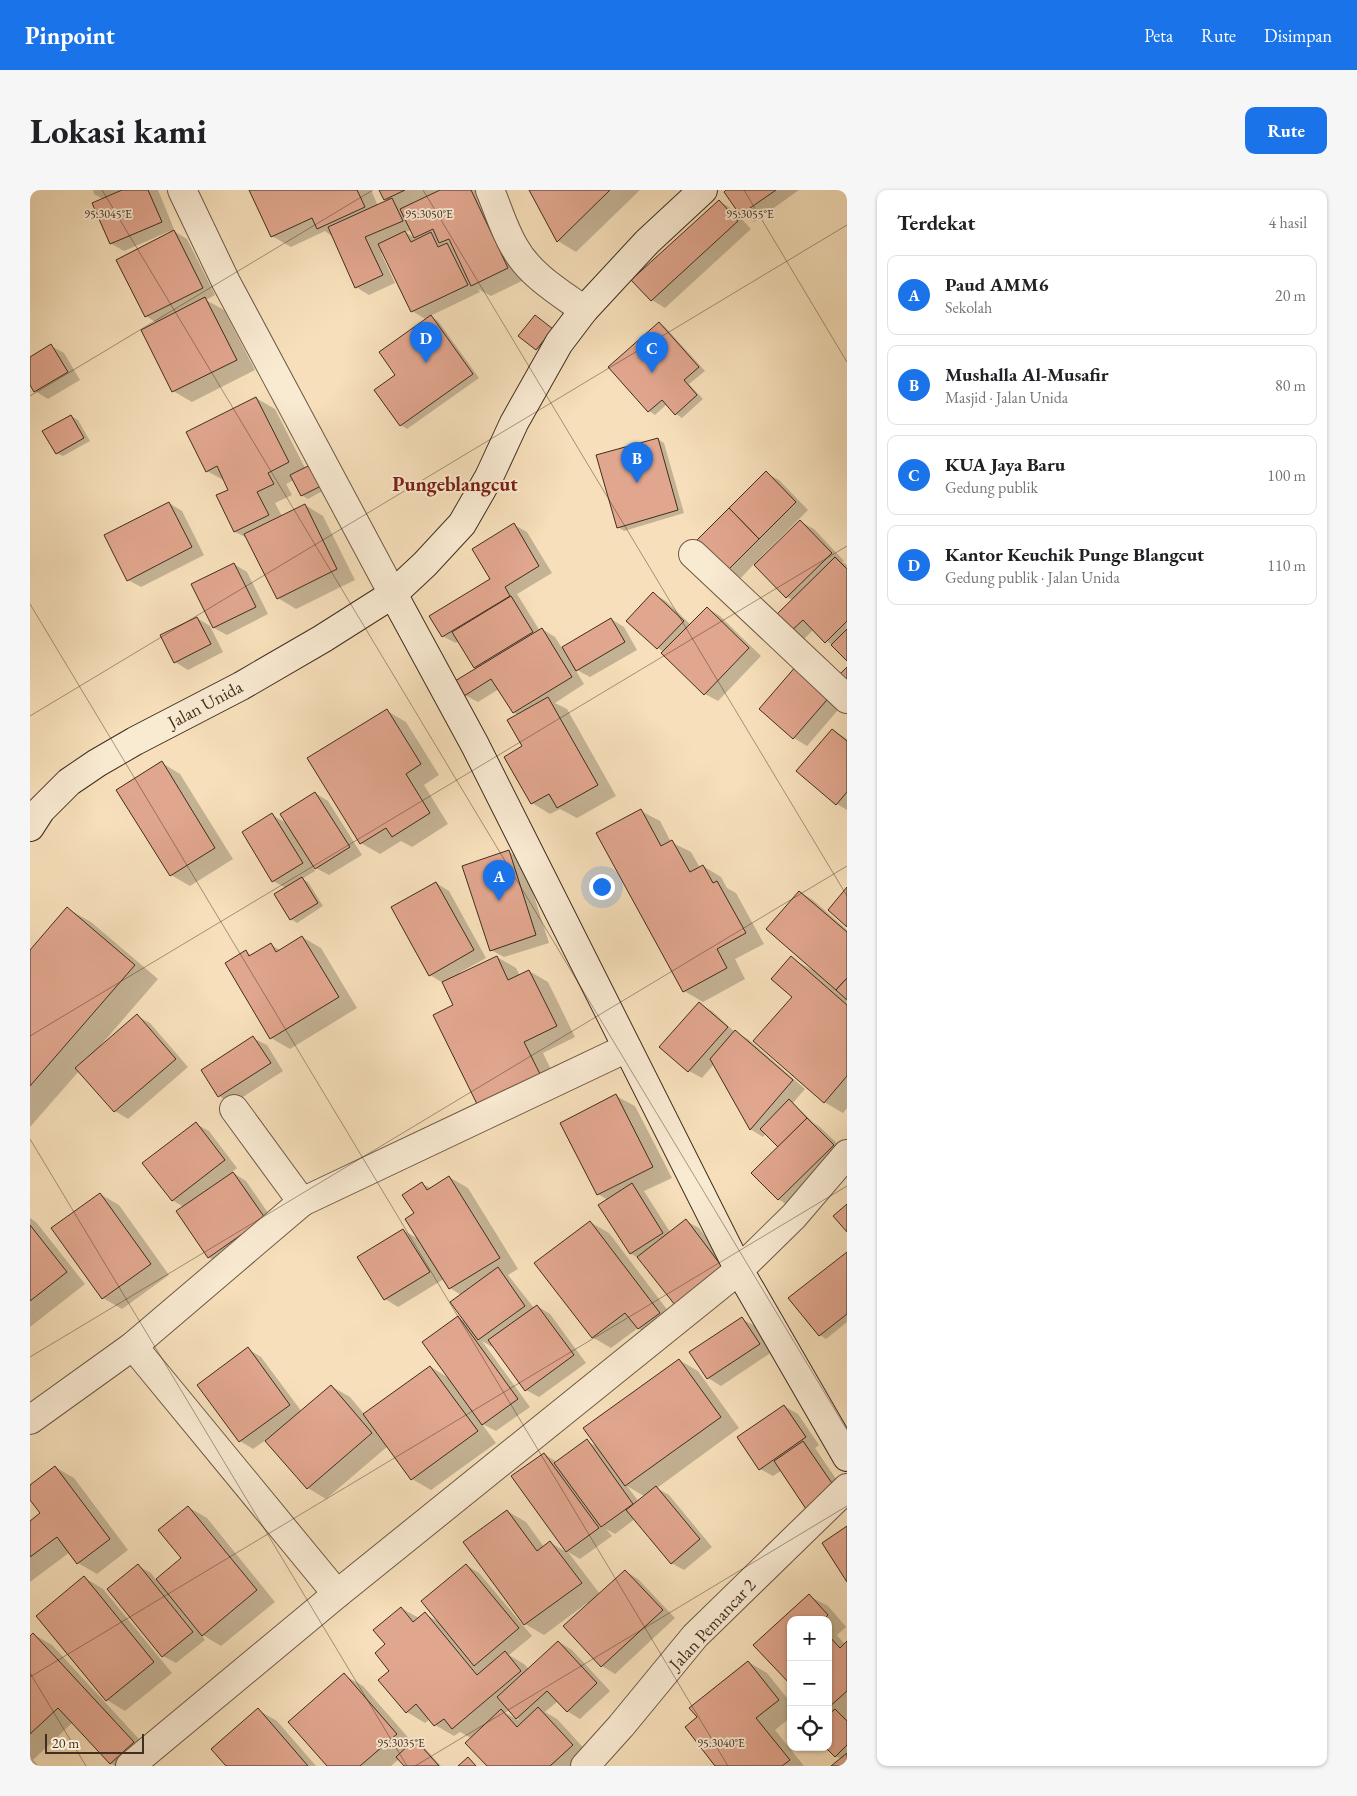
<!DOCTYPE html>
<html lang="id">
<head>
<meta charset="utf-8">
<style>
  body { margin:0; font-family:"EB Garamond",serif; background:#f6f6f6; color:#202124 }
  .controls { position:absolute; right:15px; bottom:15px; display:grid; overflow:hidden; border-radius:10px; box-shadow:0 1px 4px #0004 }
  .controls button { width:45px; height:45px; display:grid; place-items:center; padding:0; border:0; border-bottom:1px solid #e0e0e0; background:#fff; color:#202124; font:25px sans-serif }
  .scale { position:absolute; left:15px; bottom:12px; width:99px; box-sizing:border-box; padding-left:5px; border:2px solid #402e1f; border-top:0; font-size:14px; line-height:18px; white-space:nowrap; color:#402e1f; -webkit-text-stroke:4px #f9ead2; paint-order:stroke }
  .you { position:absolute; left:571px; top:696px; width:18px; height:18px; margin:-12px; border:4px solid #fff; border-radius:50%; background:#1a73e8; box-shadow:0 0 0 8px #1a73e833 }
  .badge { display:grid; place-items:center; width:32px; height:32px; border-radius:50%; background:#1a73e8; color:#fff; font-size:16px; font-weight:700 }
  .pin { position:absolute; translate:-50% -41px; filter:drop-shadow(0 1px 2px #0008) }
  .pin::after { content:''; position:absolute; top:26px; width:18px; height:15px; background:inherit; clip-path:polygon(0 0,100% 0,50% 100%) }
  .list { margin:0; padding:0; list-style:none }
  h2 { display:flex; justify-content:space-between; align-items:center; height:65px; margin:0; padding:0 20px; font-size:21px }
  h2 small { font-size:16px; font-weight:400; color:#757577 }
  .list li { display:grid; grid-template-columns:32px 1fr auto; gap:15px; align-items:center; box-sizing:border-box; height:80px; margin:0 10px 10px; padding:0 10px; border:1px solid #e0e0e0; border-radius:10px }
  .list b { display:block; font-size:19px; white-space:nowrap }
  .list p { margin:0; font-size:16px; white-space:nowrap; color:#757577 }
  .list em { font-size:16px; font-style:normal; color:#757577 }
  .icon { flex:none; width:28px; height:28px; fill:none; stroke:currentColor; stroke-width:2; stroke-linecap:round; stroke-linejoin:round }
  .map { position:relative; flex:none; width:817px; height:1576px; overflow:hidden; border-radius:10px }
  header { display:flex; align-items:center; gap:30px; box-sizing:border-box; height:70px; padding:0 25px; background:#1a73e8; color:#fff }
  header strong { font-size:24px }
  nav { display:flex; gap:28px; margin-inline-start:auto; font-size:18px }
  .intro { display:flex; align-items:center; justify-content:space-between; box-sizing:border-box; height:120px; padding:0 30px }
  h1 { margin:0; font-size:35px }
  .button { padding:12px 22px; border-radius:10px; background:#1a73e8; color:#fff; font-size:18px; font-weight:700 }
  main { display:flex; gap:30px; padding:0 30px }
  aside { flex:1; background:#fff; border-radius:10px; box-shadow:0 1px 4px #0004 }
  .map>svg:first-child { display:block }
  .shadow { fill:#0003; fill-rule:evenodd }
  .building { fill:#e1a68e; stroke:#402e1f }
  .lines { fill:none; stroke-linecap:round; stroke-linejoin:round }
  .street-casing { stroke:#6e5a46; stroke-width:30 }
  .secondary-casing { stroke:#402e1f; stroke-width:30 }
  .street { stroke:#f9ead2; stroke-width:28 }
  .secondary { stroke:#f9ead2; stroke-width:28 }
  .ticks { fill:none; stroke:#402e1f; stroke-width:1; stroke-opacity:0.45 }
  .labels { text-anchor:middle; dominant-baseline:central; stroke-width:4; stroke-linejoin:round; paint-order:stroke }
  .street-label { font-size:18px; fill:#402e1f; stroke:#f9ead2 }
  .quarter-label { font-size:20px; font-weight:bold; fill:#7a1f14; stroke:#f9ead2 }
  .ticks-label { font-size:12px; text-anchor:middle; fill:#402e1f; stroke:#f9ead2; stroke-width:4; stroke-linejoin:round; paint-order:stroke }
</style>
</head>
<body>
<header>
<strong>Pinpoint</strong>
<nav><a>Peta</a><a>Rute</a><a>Disimpan</a></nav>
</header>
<div class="intro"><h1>Lokasi kami</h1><a class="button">Rute</a></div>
<main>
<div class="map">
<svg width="817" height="1576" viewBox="0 0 817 1576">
  <rect width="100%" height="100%" fill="#f6dfba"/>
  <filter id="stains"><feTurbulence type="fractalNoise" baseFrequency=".004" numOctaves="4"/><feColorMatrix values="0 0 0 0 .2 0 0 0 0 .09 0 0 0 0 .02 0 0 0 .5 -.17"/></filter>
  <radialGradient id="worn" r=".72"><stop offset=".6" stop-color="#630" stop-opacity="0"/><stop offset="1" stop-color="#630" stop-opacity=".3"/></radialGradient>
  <g class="shadow">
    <polygon points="63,0 128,0 144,39 142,40 157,49 185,105 176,110 194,120 225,180 162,212 143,201 127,133 116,126 141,43 140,41 94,61 80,53 73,9 64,4"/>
    <path d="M221 0H341L348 16 358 11 355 9 351 0H453L496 89 461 106 448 99 450 102 400 126 408 131 449 188 377 239 371 235 367 185 397 130 382 121 354 62 351 63 365 93 339 105 326 97 303 47 295 41 261 57 242 46ZM381 40 385 48 375 42Z"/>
    <polygon points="500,0 610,0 546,62 528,51"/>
    <polygon points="698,0 769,0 724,32 711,24"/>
    <polygon points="689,11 702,19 721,39 635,118 622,110 603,90"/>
    <polygon points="505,126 529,144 513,163 490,146"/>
    <polygon points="629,133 635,137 675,181 659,194 673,209 652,228 646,224 637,214 625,225 619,221"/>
    <polygon points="21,156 34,163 50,190 18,209 5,201 0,193 0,168"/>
    <polygon points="226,208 245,219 275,278 298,298 278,309 271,305 264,290 256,294 262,305 245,313 252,326 275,315 293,326 325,390 266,419 248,408 217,348 205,342 188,306 200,300 195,291 177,281"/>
    <polygon points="41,226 48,230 60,251 33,266 26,263"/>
    <polygon points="628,249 634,253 654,323 594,341 588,337"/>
    <polygon points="736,283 749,290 778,320 729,369 731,371 771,332 784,339 814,371 812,372 817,375 817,469 784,439 774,449 761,441 763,410 757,407 724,374 711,388 698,380"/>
    <polygon points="139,313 152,321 174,365 111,397 98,390"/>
    <polygon points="484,335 497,342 522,383 487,404 510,441 512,439 525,447 532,458 581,429 594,437 607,460 560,487 545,479 554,494 525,513 537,519 586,606 547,628 530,619 520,624 502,613 488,525 483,522 469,499 448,512 435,505 447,479 429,451 426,453 412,446 462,390"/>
    <polygon points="204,374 217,382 238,424 197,445 184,438 163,395"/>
    <polygon points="623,404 636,411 661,435 677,418 690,426 731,466 688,511 675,504 634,462 628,458 598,430"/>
    <polygon points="167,428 180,436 193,462 158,480 145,472"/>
    <polygon points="767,476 814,513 777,556 764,548 730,519"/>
    <polygon points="357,521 376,532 409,585 394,595 418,634 382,657 371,651 350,664 331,653"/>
    <polygon points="803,540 817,549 817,620 807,614"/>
    <polygon points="132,573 150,584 203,669 160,696 141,685"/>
    <polygon points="285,603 298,611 332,665 299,685 282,676 285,681 272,689 278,692 293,716 267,733 261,729 256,698 243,691 242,625 258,634"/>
    <polygon points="611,621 630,631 641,652 661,662 670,678 673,676 691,687 697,698 706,703 734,754 705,769 715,789 673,812 654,801"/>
    <polygon points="479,662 492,669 519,753 474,767 461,760"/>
    <polygon points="406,693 419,701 456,768 429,783 430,785 467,767 486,778 490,786 499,781 518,792 545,847 513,863 528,894 467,924 424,815 413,793 400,785"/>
    <polygon points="770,702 783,710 817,740 817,918 813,923 794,912 764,807 761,768 782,780 783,779"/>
    <polygon points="38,719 61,732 128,789 70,856 71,857 107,826 120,833 158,877 98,929 85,921 49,881 0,937 0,762"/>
    <polygon points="272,747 291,758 327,818 260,859 241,848 216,762 222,766 241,755 250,760"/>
    <polygon points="669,814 682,821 706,843 718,849 775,899 763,913 784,933 790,937 817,963 761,1017 748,1009 749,957 736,943 733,947 720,939 684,874 672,888 659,881 631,857"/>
    <polygon points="223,848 237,855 253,881 202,914 189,906"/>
    <polygon points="586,906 605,916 642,988 614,1001 640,1042 656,1031 669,1038 706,1086 610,1069 600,1063 578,1010 568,1004"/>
    <polygon points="166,934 179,941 207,978 202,982 216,991 247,1036 191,1074 178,1067 154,1017 142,1010"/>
    <polygon points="419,987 438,998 488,1079 478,1085 504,1118 507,1116 520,1124 556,1173 509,1207 496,1200 463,1155 462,1157 452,1151 500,1217 466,1241 452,1234 466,1253 401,1300 382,1289 358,1256 296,1309 278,1298 236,1250 223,1259 210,1251 169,1195 218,1159 231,1167 272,1222 301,1196 320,1207 335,1225 401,1177 420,1189 428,1128 437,1133 431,1105 420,1098 414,1089 368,1117 355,1109 373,1040 390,1050 386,1024 392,994 401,998"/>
    <polygon points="70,1004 89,1015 139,1085 92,1119 73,1108 23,1038"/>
    <polygon points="0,1028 6,1032 55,1094 0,1137"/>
    <polygon points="560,1032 579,1043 648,1134 627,1149 608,1138 581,1158 562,1147"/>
    <polygon points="817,1063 817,1132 796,1149 790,1145"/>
    <polygon points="712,1129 725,1136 742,1162 691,1196 678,1188"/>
    <path d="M649 1170 668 1181 709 1238 627 1298 639 1305 682 1357 654 1380 641 1373 605 1329 585 1344 576 1339 582 1346 550 1369 538 1362 570 1404 595 1381 608 1389 645 1428 585 1484 572 1476 557 1413 514 1445 495 1434 477 1321 496 1332 514 1357 521 1353 538 1363 483 1287 514 1264 527 1272 557 1251 569 1258ZM597 1296 612 1305 615 1306 609 1312Z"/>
    <polygon points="754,1216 768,1224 789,1255 785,1258 817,1305 752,1280 743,1286 730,1279"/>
    <polygon points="25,1277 44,1288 98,1360 67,1384 48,1373 40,1362 0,1392 0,1333 12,1324 0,1307 0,1297"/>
    <polygon points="158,1317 177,1328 245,1412 191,1456 171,1444 175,1450 146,1473 133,1466 108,1376 121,1383 126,1390 153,1368"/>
    <path d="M436 1375 449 1383 502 1446 479 1465 494 1474 499 1479 529 1452 542 1460 580 1501 550 1529 537 1521 528 1511 515 1522 527 1529 561 1566 550 1576H458L441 1548 430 1542 424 1546 405 1535 400 1529 395 1533 377 1522 361 1481 357 1454 371 1418 389 1428 395 1424 409 1432ZM478 1518 489 1530H488L474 1522Z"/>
    <polygon points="55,1388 73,1399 142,1483 95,1521 77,1510"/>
    <polygon points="779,1406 798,1416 816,1437 807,1445 815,1455 817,1453 817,1576 803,1576 812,1569 805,1566 798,1557 798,1430 761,1430 725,1455"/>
    <polygon points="3,1444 22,1455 122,1563 108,1576 86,1576 80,1573 43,1532 3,1570 9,1576 0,1576 0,1447"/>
    <polygon points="718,1472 737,1483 761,1513 761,1527 745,1540 774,1576 687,1576 668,1527"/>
    <polygon points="314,1485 333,1496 383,1553 386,1551 392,1555 411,1576 375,1576 369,1569 361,1576 298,1576"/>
    <polygon points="228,1520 247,1531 286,1576 198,1576"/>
  </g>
  <g class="building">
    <polygon points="92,0 118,0 132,32 80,54 62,13"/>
    <polygon points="219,0 327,0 335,17 287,39 282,28 241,47"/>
    <polygon points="349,0 375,0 354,10"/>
    <polygon points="410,0 441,0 478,78 441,96 419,49 409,53 403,39 384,48 370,19"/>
    <polygon points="499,0 580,0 527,52"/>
    <polygon points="696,0 746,0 710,25 694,2"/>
    <polygon points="362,8 373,31 335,47 353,85 325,98 298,37"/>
    <polygon points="689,10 708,31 621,111 601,90"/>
    <polygon points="144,40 173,98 115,127 86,70"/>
    <polygon points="375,41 381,52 401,42 408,57 417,53 438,95 381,122 348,54"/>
    <polygon points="175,107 207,170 142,202 111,140"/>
    <polygon points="401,125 443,184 370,236 344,200 365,185 349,162"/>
    <polygon points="505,125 523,139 506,160 488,146"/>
    <polygon points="629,132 669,177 654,190 667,205 645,225 632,210 618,222 578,177"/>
    <polygon points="21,154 38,182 4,202 0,195 0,167"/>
    <polygon points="226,207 259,272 238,283 244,294 227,302 239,325 204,342 186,305 198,300 187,276 176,282 156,242"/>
    <polygon points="41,225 54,248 26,264 12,241"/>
    <polygon points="628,248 648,320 587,338 566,265"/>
    <polygon points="282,274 293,295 271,306 260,285"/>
    <polygon points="736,281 766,312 729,349 699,318"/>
    <polygon points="139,312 162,357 97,391 74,345"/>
    <polygon points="275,314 307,379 247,409 214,344"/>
    <polygon points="699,318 729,349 697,381 666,351"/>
    <polygon points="770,330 802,363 756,408 724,375"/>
    <polygon points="484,333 509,376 475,397 480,406 412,447 399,426 460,389 442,359"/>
    <polygon points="805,367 817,379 817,431 795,453 773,430 760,442 744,427"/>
    <polygon points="204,373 226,417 183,438 161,394"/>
    <polygon points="623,402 654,431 627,459 596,431"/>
    <polygon points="481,406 503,442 444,478 422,442"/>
    <polygon points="677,417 719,458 674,505 631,463"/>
    <polygon points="167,427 181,454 144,473 130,445"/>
    <polygon points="581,428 595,452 546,481 532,457"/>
    <polygon points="512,438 542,487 483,523 461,489 434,506 425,491"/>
    <polygon points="817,439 817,471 801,455"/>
    <polygon points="767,475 802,504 763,549 729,519"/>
    <polygon points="817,477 817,493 809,485"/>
    <polygon points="518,507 568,595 527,618 519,604 501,614 474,567 492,556 477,530"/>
    <polygon points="357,519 391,574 376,584 400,623 362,647 356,638 330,654 277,568"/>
    <polygon points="802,539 817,551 817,602 806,615 766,581"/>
    <polygon points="132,571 185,658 140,686 86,600"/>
    <polygon points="285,602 320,657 285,679 250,624"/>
    <polygon points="611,619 631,656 642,650 660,682 673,675 683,693 687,691 716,743 687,759 697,778 653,802 566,643"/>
    <polygon points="242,623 273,673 242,692 212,642"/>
    <polygon points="479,660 506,745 460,761 432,676"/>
    <polygon points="272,687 288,713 260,730 244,704"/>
    <polygon points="406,692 444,760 399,786 361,717"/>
    <polygon points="817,697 817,737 798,720"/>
    <polygon points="769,701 817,742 817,788 806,800 736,739"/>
    <polygon points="37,717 105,775 0,896 0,760"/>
    <polygon points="272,746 309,807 240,849 195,773 216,760 219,766 241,753 246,762"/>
    <polygon points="467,766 478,790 499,780 527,836 494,852 510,884 447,914 403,825 423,815 412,792"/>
    <polygon points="761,766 817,815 817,886 794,913 723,851 762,807 741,789"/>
    <polygon points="817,788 817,810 806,800"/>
    <polygon points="669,812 698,837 658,882 629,857"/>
    <polygon points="107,824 146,869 84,922 45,878"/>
    <polygon points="705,840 763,890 720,940 680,869"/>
    <polygon points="223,846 241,873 188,907 171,880"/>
    <polygon points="586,904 623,977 567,1005 530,933"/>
    <polygon points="759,909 777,928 748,957 730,939"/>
    <polygon points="777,928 804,955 748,1010 721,983"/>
    <polygon points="166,932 195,970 142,1011 112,973"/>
    <polygon points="203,982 235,1028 178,1068 146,1021"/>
    <polygon points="419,986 470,1068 419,1099 375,1029 384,1023 372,1005 392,992 397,1000"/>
    <polygon points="602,993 633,1043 600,1064 568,1015"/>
    <polygon points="70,1003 121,1074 72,1109 21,1038"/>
    <polygon points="817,1014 817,1042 803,1026"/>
    <polygon points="656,1029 693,1078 645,1115 607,1067"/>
    <polygon points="560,1031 630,1123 608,1139 595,1123 562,1148 504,1073"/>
    <polygon points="0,1035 37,1082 0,1111"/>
    <polygon points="373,1039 400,1082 354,1110 327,1067"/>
    <polygon points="817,1062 817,1124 789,1146 758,1108"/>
    <polygon points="468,1077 495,1116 448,1150 420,1112"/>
    <polygon points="507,1115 544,1165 495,1201 458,1150"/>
    <polygon points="428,1126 488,1209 452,1235 392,1152"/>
    <polygon points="712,1127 730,1154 677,1189 659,1162"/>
    <polygon points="218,1157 260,1215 209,1252 167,1195"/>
    <polygon points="649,1169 691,1227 595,1296 553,1238"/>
    <polygon points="400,1176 448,1241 381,1290 333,1224"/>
    <polygon points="301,1195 342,1243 277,1299 235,1251"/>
    <polygon points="754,1215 776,1247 729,1280 707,1247"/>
    <polygon points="557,1249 603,1314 571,1337 524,1273"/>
    <polygon points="773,1251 808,1302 778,1322 744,1271"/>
    <polygon points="514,1263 569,1338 536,1362 481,1286"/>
    <polygon points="25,1276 80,1349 47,1374 27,1347 0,1367 0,1331 10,1323 0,1310 0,1295"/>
    <polygon points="626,1296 670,1349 641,1374 596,1320"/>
    <polygon points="158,1316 227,1400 172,1446 126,1389 151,1368 128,1340"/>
    <polygon points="477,1320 507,1361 520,1351 552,1393 494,1435 433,1352"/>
    <polygon points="817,1336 817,1392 792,1353"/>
    <polygon points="108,1374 163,1442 132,1467 77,1399"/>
    <polygon points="436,1374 489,1438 444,1476 391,1411"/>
    <polygon points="595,1380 633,1420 571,1477 533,1436"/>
    <polygon points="54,1386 124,1472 76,1511 6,1426"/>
    <polygon points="779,1404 798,1425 793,1430 761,1430 761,1495 723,1455"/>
    <polygon points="371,1417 383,1432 395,1422 447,1485 475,1461 491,1481 422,1539 414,1529 404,1536 386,1514 376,1523 348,1490 359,1481 345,1463 355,1454 343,1440"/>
    <polygon points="3,1443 104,1552 80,1574 28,1518 0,1544 0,1446"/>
    <polygon points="798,1445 810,1458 817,1451 817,1501 798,1518"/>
    <polygon points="528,1451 567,1493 537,1522 517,1501 486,1529 467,1507"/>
    <polygon points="718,1471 749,1510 726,1528 760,1570 752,1576 685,1576 655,1537 667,1527 659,1518"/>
    <polygon points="314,1483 367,1544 330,1576 297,1576 258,1532"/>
    <polygon points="508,1517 543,1555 520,1576 457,1576 435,1553 471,1519 487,1537"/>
    <polygon points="228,1518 278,1576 196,1576 181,1559"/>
    <polygon points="805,1519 817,1531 817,1555 805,1567 795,1557 798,1557 798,1525"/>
    <polygon points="385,1549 409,1576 374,1576 366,1567"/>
    <polygon points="817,1563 817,1576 801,1576"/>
    <polygon points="438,1567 446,1576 428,1576"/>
  </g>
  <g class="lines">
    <g class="street-casing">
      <g id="street">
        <polyline points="152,0 196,92 363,404"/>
        <path d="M460 0C468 19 474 40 485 58 500 85 529 102 554 120"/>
        <polyline points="663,364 817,509"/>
        <polyline points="272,1012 597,858"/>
        <polyline points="103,1156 307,1404"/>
        <polyline points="0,1230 103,1156 272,1012 204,919"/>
        <polyline points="100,1576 307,1404 709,1080 764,1026 817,964"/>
        <polyline points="555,1576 591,1536 665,1446 817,1298"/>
      </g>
    </g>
    <g class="secondary-casing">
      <g id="secondary">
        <polyline points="363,404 445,555 709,1080 817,1267"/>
        <polyline points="0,637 11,620 39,592 67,573 105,551 211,496 292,449 363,404 395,374 432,334 459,287 484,233 529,153 554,120 617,52 673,0"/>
      </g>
    </g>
    <use href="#street" class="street"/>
    <use href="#secondary" class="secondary"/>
  </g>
  <path class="ticks" d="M72 0 817 1240M393 0 817 706M714 0 817 172M0 206 343 0M0 414 698 1576M0 526 817 35M0 846 817 356M0 949 377 1576M0 1167 817 676M0 1483 56 1576M0 1487 817 996M385 1576 817 1316"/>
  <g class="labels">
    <g class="street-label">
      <text transform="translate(175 514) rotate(-28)">Jalan Unida</text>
      <text transform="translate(682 1434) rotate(-47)">Jalan Pemancar 2</text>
    </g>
    <g class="quarter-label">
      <text x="425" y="294">Pungeblangcut</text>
    </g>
  </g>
  <g class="ticks-label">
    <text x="78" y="28">95.3045°E</text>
    <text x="399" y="28">95.3050°E</text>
    <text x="720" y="28">95.3055°E</text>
    <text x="371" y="1557">95.3035°E</text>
    <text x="691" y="1557">95.3040°E</text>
  </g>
  <rect width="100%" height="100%" filter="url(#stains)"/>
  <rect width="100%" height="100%" fill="url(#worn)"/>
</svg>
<div class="controls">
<button>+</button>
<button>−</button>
<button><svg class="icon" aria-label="locate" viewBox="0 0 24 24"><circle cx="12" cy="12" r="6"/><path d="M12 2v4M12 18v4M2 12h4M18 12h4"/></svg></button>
</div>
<div class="scale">20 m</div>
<div class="you"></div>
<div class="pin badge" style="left:469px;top:711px">A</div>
<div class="pin badge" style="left:607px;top:293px">B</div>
<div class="pin badge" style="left:622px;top:183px">C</div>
<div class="pin badge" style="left:396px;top:173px">D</div>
</div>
<aside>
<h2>Terdekat<small>4 hasil</small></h2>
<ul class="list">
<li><span class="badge">A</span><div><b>Paud AMM6</b><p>Sekolah</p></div><em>20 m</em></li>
<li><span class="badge">B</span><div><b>Mushalla Al-Musafir</b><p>Masjid · Jalan Unida</p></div><em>80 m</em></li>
<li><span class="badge">C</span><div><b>KUA Jaya Baru</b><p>Gedung publik</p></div><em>100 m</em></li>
<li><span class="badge">D</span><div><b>Kantor Keuchik Punge Blangcut</b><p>Gedung publik · Jalan Unida</p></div><em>110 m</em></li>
</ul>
</aside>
</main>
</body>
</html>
